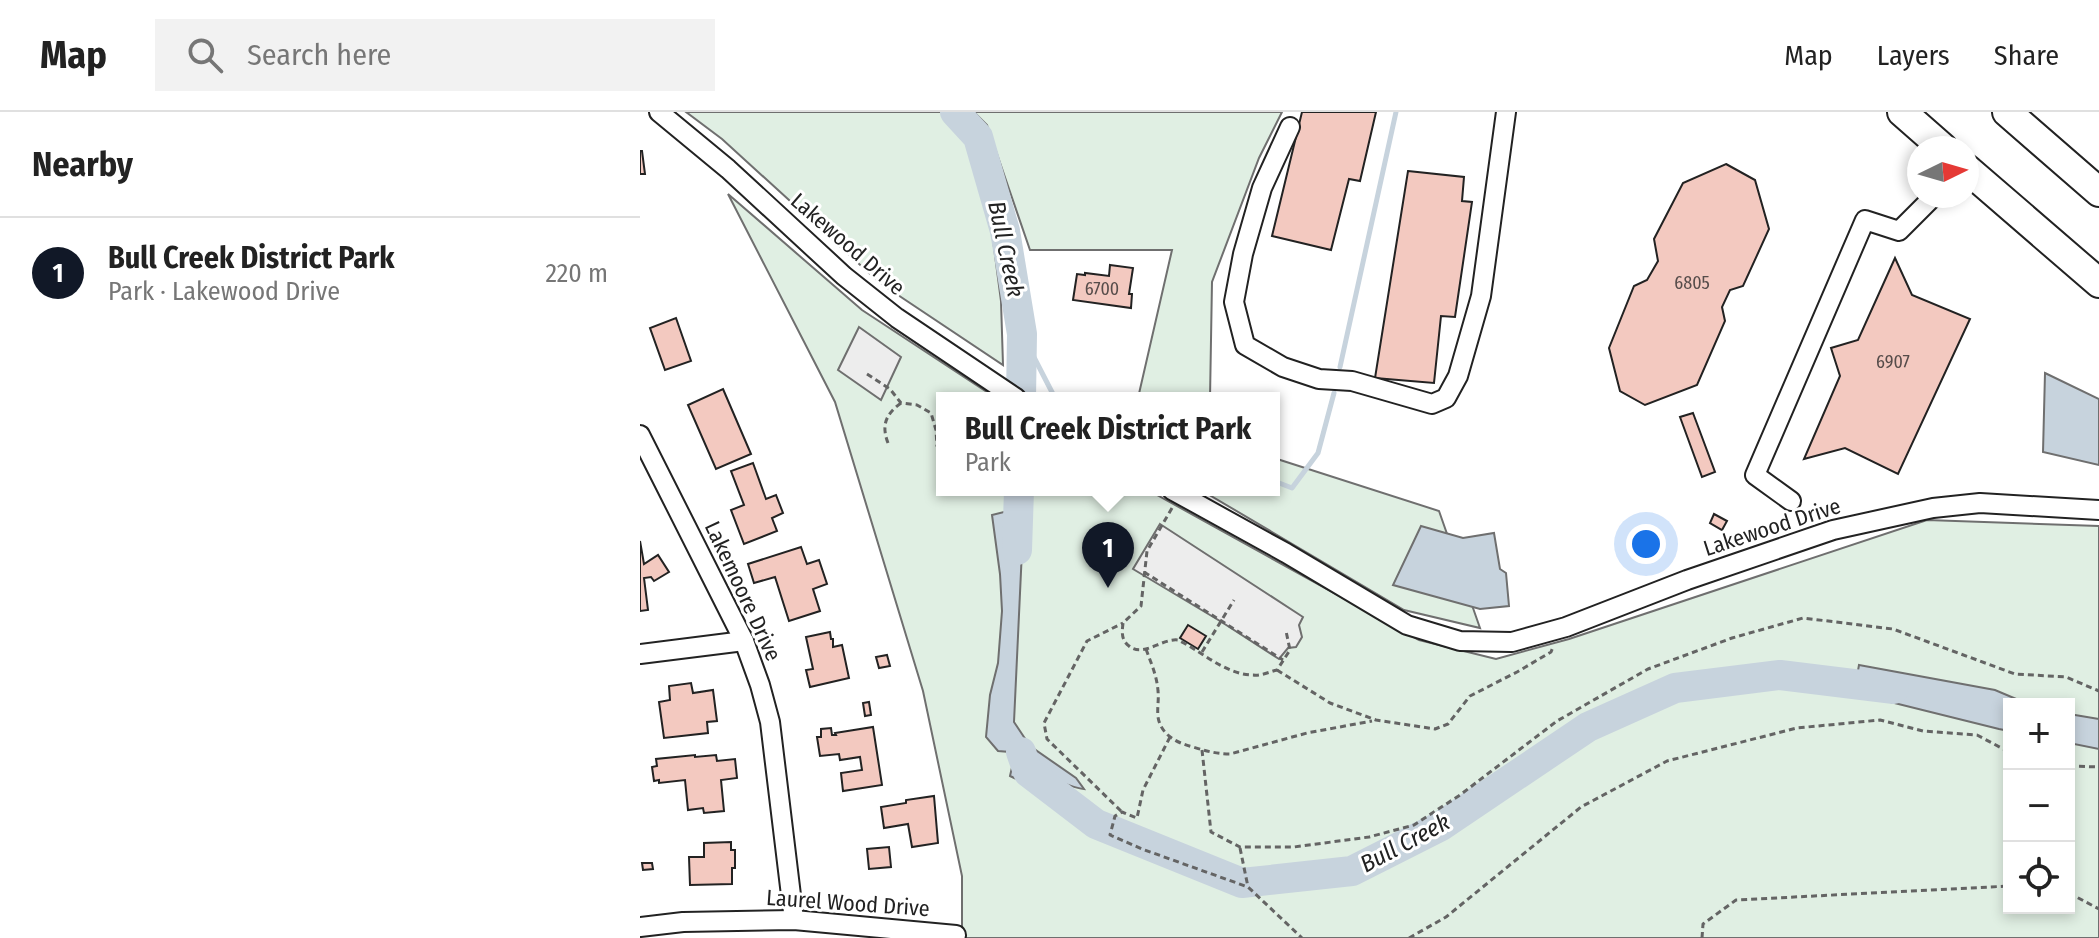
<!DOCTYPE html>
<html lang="en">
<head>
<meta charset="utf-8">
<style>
  body { margin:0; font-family:"Fira Sans Condensed",sans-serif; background:#f2f2f2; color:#222 }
  .controls { position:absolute; right:24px; bottom:24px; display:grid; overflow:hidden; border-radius:0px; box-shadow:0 4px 12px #0003 }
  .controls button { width:72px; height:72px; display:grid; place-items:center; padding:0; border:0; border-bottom:2px solid #e0e0e0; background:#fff; color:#222; font:40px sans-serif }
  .compass { position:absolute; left:1267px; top:24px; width:72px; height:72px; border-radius:50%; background:#fff; box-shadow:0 4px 12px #0003; rotate:85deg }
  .you { position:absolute; left:1006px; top:432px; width:28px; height:28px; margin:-20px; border:6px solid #fff; border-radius:50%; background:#1a73e8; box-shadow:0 0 0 12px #1a73e833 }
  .badge { display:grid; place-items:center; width:52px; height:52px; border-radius:50%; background:#111827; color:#fff; font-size:26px; font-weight:700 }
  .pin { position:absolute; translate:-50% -66px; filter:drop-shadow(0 2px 4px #0008) }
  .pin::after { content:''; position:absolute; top:42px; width:28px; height:24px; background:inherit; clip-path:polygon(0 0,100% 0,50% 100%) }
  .popup { position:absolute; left:296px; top:280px; width:344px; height:104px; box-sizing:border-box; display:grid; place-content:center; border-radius:0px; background:#fff; filter:drop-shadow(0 2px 6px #0005); font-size:26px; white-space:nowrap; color:#767676 }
  .popup b { font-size:30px; color:#222 }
  .popup::after { content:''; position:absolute; left:50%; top:100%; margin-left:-16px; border:16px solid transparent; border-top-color:#fff }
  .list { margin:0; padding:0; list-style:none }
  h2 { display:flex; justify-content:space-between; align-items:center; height:104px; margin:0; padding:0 32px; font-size:34px }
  h2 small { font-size:26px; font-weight:400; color:#767676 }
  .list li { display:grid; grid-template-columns:52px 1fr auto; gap:24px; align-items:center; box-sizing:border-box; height:112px; padding:0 32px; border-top:2px solid #e0e0e0 }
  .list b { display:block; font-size:30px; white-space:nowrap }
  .list p { margin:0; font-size:26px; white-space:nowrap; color:#767676 }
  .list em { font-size:26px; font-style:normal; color:#767676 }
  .icon { flex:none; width:44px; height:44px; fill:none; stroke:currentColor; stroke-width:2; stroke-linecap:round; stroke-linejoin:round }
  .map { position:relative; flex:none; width:1459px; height:826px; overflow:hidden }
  header { display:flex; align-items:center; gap:48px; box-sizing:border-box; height:112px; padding:0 40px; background:#fff; border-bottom:2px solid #e0e0e0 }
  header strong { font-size:38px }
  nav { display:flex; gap:44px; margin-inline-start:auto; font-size:28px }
  .search { width:560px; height:72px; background:#f2f2f2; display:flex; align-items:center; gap:20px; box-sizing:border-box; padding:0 28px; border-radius:0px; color:#767676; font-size:30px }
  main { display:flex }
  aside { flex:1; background:#fff }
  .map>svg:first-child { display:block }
  .green { fill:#e0efe3; stroke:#6f6f6f; stroke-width:2; fill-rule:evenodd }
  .parking { fill:#ededed; stroke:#6f6f6f; stroke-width:2 }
  .water { fill:#c7d3dd; stroke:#6f6f6f; stroke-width:2 }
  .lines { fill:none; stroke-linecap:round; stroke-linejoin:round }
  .stream { stroke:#c7d3dd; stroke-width:5 }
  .river { stroke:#c7d3dd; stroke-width:30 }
  .building { fill:#f3c9c0; stroke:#222; stroke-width:2 }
  .minor-casing { stroke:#222; stroke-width:22 }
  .highway-casing { stroke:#222; stroke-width:32 }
  .path { stroke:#646464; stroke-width:3; stroke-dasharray:6 4; stroke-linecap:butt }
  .minor { stroke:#fff; stroke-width:18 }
  .highway { stroke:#fff; stroke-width:28 }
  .labels { text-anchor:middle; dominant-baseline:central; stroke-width:6; stroke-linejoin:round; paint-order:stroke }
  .number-label { font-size:18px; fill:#564c4a }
  .street-label { font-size:22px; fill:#222; stroke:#fff }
  .water-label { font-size:24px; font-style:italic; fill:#222; stroke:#fff }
</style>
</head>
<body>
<header>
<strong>Map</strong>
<div class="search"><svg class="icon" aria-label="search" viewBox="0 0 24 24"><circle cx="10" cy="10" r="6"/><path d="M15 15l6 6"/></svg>Search here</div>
<nav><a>Map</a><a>Layers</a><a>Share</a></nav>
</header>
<main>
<aside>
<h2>Nearby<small></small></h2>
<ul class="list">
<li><span class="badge">1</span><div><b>Bull Creek District Park</b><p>Park · Lakewood Drive</p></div><em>220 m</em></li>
</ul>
</aside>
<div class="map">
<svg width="1459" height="826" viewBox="0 0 1459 826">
  <rect width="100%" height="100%" fill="#fff"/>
  <g class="green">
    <polygon points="46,0 303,0 341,36 361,189 363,253 240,171 82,27"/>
    <polygon points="334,0 642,0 619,46 572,170 570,286 498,286 532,138 390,138 347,13"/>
    <path d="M88 82 222 198 356 286H302V378H508L779 528 856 547 929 527 1287 408 1459 414V826H322V764L283 579 195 290ZM1369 592H1429V796H1369Z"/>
    <polygon points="634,346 799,399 840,516 764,498 561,378 634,378"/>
  </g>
  <g class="parking">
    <polygon points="219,215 261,245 241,288 198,258"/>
    <polygon points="520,412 663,505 659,513 662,525 656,535 648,536 639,547 580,509 493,457"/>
  </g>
  <g class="water">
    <polygon points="1405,261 1459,287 1459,353 1403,340"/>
    <path d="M384 395 374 610 390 634 436 666 444 677C434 676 426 671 417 670 395 668 394 676 370 664L373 651 370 640 358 639 346 625 350 583 358 551 362 499 360 462 352 403Z"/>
    <polygon points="781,414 823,426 854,421 860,457 866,461 869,494 840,497 753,473"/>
    <polygon points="1219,553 1355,578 1388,592 1369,592 1369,619 1359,617 1214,581"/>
    <polygon points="1429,602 1459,607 1459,637 1429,631"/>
  </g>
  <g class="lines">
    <g class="stream">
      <polyline points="382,222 415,286"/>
      <polyline points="700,255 756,0"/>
      <polyline points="634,369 652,376 678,341 694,281"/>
    </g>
    <g class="river">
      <polyline points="315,0 338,25 365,119 382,222 381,286"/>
      <polyline points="377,438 379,378"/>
      <polyline points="381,640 388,660 456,712 602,771 712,759 801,714 948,615 1035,576 1140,563 1254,577"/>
    </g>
  </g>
  <g class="building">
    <polygon points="662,0 736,0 720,69 709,67 691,138 632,124"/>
    <polygon points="0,39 2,39 5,62 0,62"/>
    <polygon points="1086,52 1115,68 1129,117 1103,174 1090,178 1082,195 1085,209 1057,273 1005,293 980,279 969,236 994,174 1007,168 1018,149 1014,127 1043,71"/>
    <polygon points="768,59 824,65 822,89 832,90 815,205 801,204 794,271 735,266"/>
    <polygon points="1255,146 1272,183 1330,207 1258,362 1205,336 1164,347 1200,264 1191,236 1218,228"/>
    <polygon points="470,153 493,156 489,182 492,182 491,196 433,188 437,162 445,163 445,161 469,164"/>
    <polygon points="36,206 51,249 25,258 10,216"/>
    <polygon points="83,277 111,342 76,357 48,293"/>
    <polygon points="1053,301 1075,360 1062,365 1040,305"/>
    <polygon points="113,351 126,387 136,383 143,401 132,406 137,419 104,432 91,398 104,393 91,359"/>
    <polygon points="1074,402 1087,409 1082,418 1070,411"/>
    <polygon points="1017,427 1019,439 996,443 994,430"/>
    <polygon points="0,429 4,452 18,443 29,460 14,469 11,465 4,466 8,498 0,499"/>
    <polygon points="161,435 167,452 179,448 187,472 173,477 180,499 149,509 135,465 114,471 108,452"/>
    <polygon points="548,513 566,524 558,537 540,526"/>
    <polygon points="190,520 191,527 193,527 193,535 202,533 209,566 170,575 166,558 173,557 166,525"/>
    <polygon points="247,543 250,554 239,556 236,545"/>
    <polygon points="51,571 53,581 73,578 77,609 67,610 68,621 24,626 19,590 30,588 29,574"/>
    <polygon points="229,590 231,603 225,604 223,591"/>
    <polygon points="233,615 242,673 203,679 201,661 222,658 220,645 200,648 199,642 180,644 177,625 181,625 181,617 191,616 192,623 196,623 195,621"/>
    <polygon points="55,643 55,645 76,643 77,649 95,647 97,666 81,668 84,699 64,701 63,696 48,698 45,668 19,671 19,668 14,669 12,655 17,654 16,647"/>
    <polygon points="294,684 298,731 272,735 268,712 244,716 241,695 266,691 266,688"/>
    <polygon points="91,730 91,738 95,738 95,756 92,756 92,772 50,773 49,745 64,745 64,731"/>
    <polygon points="249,735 251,755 229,757 227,737"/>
    <polygon points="2,751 12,751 13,757 3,758"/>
  </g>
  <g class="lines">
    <g class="minor-casing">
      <g id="minor">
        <polyline points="19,0 88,57 204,164 257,206 376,286"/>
        <polyline points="650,15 622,76 603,142 594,190 605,233 643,255 679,267 712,269 792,292 806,286 818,264 841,184 866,0"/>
        <polyline points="0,323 104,529 120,573 130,610 154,808"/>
        <polyline points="532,378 646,441 767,513 820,529 872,530 926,515 1047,468 1193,418 1293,396 1340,391 1459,398"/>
        <polyline points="1151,389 1115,363 1225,108 1259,119 1294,84"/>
        <polyline points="0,542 104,529"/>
        <polyline points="0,815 43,810 154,808 316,823"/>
      </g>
    </g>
    <g class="highway-casing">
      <g id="highway">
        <polyline points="1262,0 1303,36"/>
        <polyline points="1367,0 1459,80"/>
        <polyline points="1327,57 1459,171"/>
      </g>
    </g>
    <g class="path">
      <polyline points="227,262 250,277 261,291 277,293 291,301 296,318 297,334 302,338"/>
      <path d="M248 331C241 313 246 302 261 291"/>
      <path d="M532 396 507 439 501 494 483 511C482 520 481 528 489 534 503 546 522 526 538 528 561 539 586 563 613 563 621 564 629 560 637 558L650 538 646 519"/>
      <polyline points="504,460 643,548"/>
      <path d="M506 537C511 551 517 564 518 579 519 588 517 596 518 605 521 623 537 631 553 635 566 639 577 642 590 642L667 621 732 609"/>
      <polyline points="562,540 594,488"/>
      <polyline points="637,558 690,591 736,608 795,617 808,612 830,584 877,560 911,540 913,535"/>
      <polyline points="530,625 503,678 497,706 482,700 475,704 470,723 502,737 608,775 662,826"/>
      <polyline points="562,638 571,720 600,735 654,735 729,725 774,713 820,683 917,609 1008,557 1092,526 1163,506 1253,517 1375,562 1426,565 1459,579"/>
      <polyline points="1429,654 1459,655"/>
      <polyline points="481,699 407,627 404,611 447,529 483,511"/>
      <polyline points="600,736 608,775"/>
      <polyline points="1429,781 1459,797"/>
      <polyline points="769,826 806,805 941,695 1027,649 1157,616 1240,608 1283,619 1337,623 1369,640"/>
      <polyline points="1062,826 1063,812 1096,788 1369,774"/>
    </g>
    <use href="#minor" class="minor"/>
    <use href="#highway" class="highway"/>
  </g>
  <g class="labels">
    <g class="number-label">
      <text x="1052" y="171">6805</text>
      <text x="462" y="177">6700</text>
      <text x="1253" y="250">6907</text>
    </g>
    <g class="street-label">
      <text transform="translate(208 132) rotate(41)">Lakewood Drive</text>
      <text transform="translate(1132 415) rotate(-18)">Lakewood Drive</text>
      <text transform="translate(103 479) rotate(65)">Lakemoore Drive</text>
      <text transform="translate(208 791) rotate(4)">Laurel Wood Drive</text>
    </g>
    <g class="water-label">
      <text transform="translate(366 137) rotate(78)">Bull Creek</text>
      <text transform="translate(765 731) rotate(-28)">Bull Creek</text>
    </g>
  </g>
</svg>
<div class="controls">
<button>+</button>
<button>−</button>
<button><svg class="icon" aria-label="locate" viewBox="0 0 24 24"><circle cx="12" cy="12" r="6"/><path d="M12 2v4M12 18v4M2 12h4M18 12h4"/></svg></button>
</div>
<svg class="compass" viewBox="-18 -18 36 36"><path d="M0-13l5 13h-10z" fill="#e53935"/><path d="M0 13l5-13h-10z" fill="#767676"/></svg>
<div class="you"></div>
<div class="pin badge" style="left:468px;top:476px">1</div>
<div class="popup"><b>Bull Creek District Park</b>Park</div>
</div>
</main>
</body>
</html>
